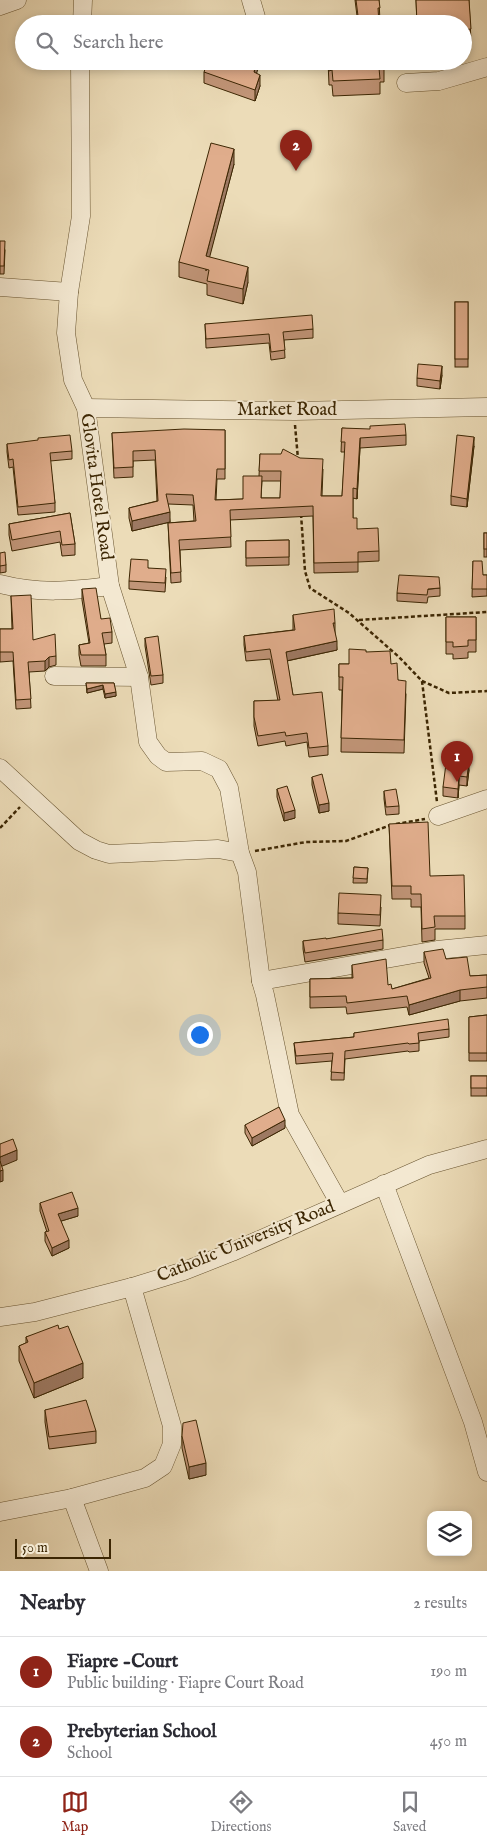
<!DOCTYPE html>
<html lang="en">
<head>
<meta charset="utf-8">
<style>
  body { margin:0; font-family:"IM FELL English",serif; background:#f2f2f3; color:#2b2b33 }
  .controls { position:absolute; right:15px; bottom:15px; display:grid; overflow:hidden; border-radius:10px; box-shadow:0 2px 8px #0003 }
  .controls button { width:45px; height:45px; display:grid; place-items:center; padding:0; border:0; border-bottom:1px solid #e1e1e2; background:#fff; color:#2b2b33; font:25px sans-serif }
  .scale { position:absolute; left:15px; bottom:12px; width:96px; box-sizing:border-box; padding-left:5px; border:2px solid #3c2603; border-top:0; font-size:14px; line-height:18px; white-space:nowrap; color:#3c2603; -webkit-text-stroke:4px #f3e8d1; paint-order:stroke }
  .you { position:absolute; left:199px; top:1034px; width:18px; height:18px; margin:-12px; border:4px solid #fff; border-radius:50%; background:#1a73e8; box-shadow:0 0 0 8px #1a73e833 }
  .badge { display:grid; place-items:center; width:32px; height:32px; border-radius:50%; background:#8f2418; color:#fff; font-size:16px; font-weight:700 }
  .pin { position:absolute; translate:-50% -41px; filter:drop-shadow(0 1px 2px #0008) }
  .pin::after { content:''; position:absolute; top:26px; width:18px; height:15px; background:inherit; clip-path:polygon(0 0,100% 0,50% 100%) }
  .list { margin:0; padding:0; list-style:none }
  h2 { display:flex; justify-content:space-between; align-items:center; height:65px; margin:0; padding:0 20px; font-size:21px }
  h2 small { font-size:16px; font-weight:400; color:#7c7c81 }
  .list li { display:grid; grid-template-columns:32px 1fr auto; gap:15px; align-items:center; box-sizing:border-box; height:70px; padding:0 20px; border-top:1px solid #e1e1e2 }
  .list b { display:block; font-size:19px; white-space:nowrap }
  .list p { margin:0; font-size:16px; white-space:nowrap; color:#7c7c81 }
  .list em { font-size:16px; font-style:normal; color:#7c7c81 }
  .icon { flex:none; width:28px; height:28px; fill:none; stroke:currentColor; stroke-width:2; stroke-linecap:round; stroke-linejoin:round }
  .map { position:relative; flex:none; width:487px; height:1571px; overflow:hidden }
  .search { position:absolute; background:#fff; box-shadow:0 2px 8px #0003; left:15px; right:15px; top:15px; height:55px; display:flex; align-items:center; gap:12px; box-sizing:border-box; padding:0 18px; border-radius:28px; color:#7c7c81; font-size:19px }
  .sheet { height:205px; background:#fff }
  nav { display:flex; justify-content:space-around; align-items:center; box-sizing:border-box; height:70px; border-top:1px solid #e1e1e2; background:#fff; font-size:14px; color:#7c7c81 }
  nav a { display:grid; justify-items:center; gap:2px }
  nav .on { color:#8f2418 }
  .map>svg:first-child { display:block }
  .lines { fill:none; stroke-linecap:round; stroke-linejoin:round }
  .minor-casing { stroke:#685430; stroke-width:19 }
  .path { stroke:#3c2603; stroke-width:2.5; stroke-dasharray:4 2.5; stroke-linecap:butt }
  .minor { stroke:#f3e8d1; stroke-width:18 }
  .wall { fill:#c19578; stroke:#3c2603; fill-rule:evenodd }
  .shaded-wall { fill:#9d7962; stroke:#3c2603 }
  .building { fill:#e0ad8c; stroke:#3c2603 }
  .labels { text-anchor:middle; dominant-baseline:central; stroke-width:4; stroke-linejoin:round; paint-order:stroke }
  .street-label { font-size:18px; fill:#3c2603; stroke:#f3e8d1 }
</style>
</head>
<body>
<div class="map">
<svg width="487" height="1571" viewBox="0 0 487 1571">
  <rect width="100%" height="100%" fill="#ecdcb8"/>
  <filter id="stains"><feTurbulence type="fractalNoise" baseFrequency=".004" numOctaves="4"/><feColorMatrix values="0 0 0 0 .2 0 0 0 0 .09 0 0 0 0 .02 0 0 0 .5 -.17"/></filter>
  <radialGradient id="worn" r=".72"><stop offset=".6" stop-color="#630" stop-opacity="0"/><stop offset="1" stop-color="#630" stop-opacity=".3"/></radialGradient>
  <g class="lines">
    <g class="minor-casing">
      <g id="minor">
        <polyline points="251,0 256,17"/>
        <polyline points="0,6 17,0"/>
        <polyline points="82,24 83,0"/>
        <polyline points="80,61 81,216 69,292 66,333 73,380 86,408 110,586 139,677 148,742 158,756 166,762 202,761 219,769 229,788 240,853 247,872 261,981 265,995 290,1115 340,1204"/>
        <polyline points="406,83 439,81 487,67"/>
        <polyline points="0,287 69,292"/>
        <polyline points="86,408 295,411 487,407"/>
        <path d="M0 584C39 594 71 591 110 586"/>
        <polyline points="54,676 139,677"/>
        <polyline points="0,768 79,841 96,850 109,854 218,849 240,853"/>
        <polyline points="438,816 487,799"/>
        <polyline points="261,981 437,950 487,945"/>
        <polyline points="384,1184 473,1422 487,1472"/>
        <polyline points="0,1317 35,1312 132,1287 184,1271 232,1252 429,1165 487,1149"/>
        <polyline points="72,1498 99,1571"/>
        <polyline points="0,1512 72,1498 145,1478 163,1466 172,1444 172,1426 132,1287"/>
      </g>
    </g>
    <g class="path">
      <polyline points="295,425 298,459"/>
      <polyline points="301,514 305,571 310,588 349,613 399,657 422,681 437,802"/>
      <polyline points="359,620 487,612"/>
      <polyline points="422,681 449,693 487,691"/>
      <polyline points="396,824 425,819"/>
      <polyline points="0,828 20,807"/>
      <polyline points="255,851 306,842 346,841 391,825"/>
    </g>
    <use href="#minor" class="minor"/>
  </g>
  <g class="wall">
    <polygon points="355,0 379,0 380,22 379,22 379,24 358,24"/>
    <polygon points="416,0 469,0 471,41 463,41 463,24 417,24"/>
    <polygon points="260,61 256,73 260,86 255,101 204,83 204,72"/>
    <polygon points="328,61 384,61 384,82 380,82 380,94 333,96 332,85 329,85"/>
    <polygon points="234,164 209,257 248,282 243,304 207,295 207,284 179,277 179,262"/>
    <polygon points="0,241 5,250 4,274 0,274"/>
    <rect x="455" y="302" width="13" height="65"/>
    <polygon points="205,324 313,329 313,338 284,340 285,358 271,360 269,343 206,348"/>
    <polygon points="442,375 440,389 417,386 417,378"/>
    <path d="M342 428 406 435V445L360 448 357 499 353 498V518L357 529 379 551V561L358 562V572L314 573 313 516 230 520 231 547 180 550 181 582 171 583 168 523 194 521 193 505 168 504 170 522 132 531 129 518V508L157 501 155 460 133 461V477L114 478 112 433 225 430V479H217L216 500 243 499 259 476 260 454 323 469 322 496H342L345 452H341ZM262 481H281L280 498H261Z"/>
    <polygon points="7,444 72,451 72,459 50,461 55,503 55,512 18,515 13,467 9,468 7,452"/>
    <polygon points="474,446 467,507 451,505 451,496"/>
    <polygon points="70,513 75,544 75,555 62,556 60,542 12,551 9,535 9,524"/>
    <rect x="484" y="533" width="3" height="24"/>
    <polygon points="289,540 289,565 246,566 246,541"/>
    <polygon points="0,553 6,565 6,572 0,573"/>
    <polygon points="473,561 483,575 487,575 487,596 472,597"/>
    <polygon points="148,568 166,577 165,592 129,589 129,581"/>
    <polygon points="440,588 440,596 428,597 427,603 397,601 397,593"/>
    <polygon points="82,589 101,619 112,632 112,643 104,644 106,655 106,666 81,666 79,655 79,645 89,643 82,600"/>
    <polygon points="11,596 33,640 56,656 56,665 49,667 45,671 29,672 31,708 16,709 13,661 0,662 0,629 12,629"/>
    <polygon points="293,615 335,623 335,632 337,650 287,661 293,695 328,746 328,755 309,757 307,742 286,746 285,741 258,746 254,726 254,701 278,701 270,659 246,661 244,645 244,636 293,630"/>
    <polygon points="446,617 476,617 476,652 468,652 468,658 453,659 453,654 446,654"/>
    <polygon points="145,638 163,675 163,683 151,685 145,646"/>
    <polygon points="366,652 391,664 398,680 406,694 404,753 341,752 342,690 339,690 339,664 349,664"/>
    <polygon points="86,683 114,683 116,696 105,698 103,689 87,693"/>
    <polygon points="463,758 463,761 469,770 467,786 459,785 458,798 443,796 443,787"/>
    <polygon points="312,777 329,811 319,813 312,785"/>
    <polygon points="277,789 295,818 284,821 277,797"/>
    <polygon points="384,791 399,806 399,814 386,815 384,799"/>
    <polygon points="389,824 430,876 465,916 465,929 435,929 435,940 422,942 421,907 411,907 411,899 392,899"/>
    <polygon points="354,867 368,868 367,883 353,883"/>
    <polygon points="381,907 380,926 338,924 338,913"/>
    <polygon points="326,939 383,940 383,949 305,962 303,949 303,941"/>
    <polygon points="424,952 446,959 470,976 487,975 487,998 460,1001 409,1015 407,1007 347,1014 346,1007 310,1008 310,979 352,978 352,965 388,985 392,989 429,978 424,963"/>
    <polygon points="487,1015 487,1061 469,1061 469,1017"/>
    <polygon points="449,1029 449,1037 419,1041 419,1051 409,1052 408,1051 345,1059 344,1080 331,1080 332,1061 296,1064 294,1043 354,1037 354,1033"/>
    <rect x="471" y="1076" width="16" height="20"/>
    <polygon points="245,1125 285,1128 252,1146 245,1133"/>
    <polygon points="40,1203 78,1216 61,1221 69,1248 52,1256 45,1241 45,1232 47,1232 40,1211"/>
    <polygon points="59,1329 83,1378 34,1398 19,1361 19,1346 26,1343 26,1337"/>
    <polygon points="45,1410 96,1431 96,1443 49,1449 45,1422"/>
    <polygon points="182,1436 206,1475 189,1479 182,1448"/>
  </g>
  <g class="shaded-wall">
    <polygon points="257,61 260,61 254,83 254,72"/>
    <polygon points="260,75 260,86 255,101 255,90"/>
    <polygon points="234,149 234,164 206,271 206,256"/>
    <polygon points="248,267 248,282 243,304 243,289"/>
    <polygon points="442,366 442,375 440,389 440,381"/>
    <polygon points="474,437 474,446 467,507 467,499"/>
    <polygon points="360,438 360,448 357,499 357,489"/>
    <polygon points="170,512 170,522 132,531 132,521"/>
    <polygon points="337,641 337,650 286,661 286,652"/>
    <polygon points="49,657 49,667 45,671 45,661"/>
    <polygon points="103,685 103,689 87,693 87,689"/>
    <polygon points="116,692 116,696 105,698 105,694"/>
    <polygon points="469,762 469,770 467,786 467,777"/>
    <polygon points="459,776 459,785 458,798 458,789"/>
    <polygon points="329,803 329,811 319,813 319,805"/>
    <polygon points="295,810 295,818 284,821 284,813"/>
    <polygon points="460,990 460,1001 409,1015 409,1005"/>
    <polygon points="285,1120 285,1128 252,1146 252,1138"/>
    <polygon points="17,1150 17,1160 0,1167 0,1157"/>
    <polygon points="3,1170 3,1181 0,1182 0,1171"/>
    <polygon points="78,1208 78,1216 58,1222 58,1214"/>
    <polygon points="69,1240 69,1248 52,1256 52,1248"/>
    <polygon points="83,1363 83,1378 34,1398 34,1383"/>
    <polygon points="206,1463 206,1475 189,1479 189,1467"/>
  </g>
  <g class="building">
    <polygon points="356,0 379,0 380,8 378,8 379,24 359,24"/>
    <polygon points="416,0 469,0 471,29 463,30 463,24 417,24"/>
    <polygon points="208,61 223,61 237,66 238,61 257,61 254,72 260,75 255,90 204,72"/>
    <polygon points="328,61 384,61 384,68 379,68 380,79 333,81 332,70 329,71"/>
    <polygon points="211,143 234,149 206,256 248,267 243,289 207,281 209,270 179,262"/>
    <polygon points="0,241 5,241 4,266 0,266"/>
    <rect x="455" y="302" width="13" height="57"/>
    <polygon points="312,315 313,329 283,332 285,350 271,352 269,334 206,339 205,324"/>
    <polygon points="418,364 442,366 440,381 417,378"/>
    <polygon points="405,424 406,435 360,438 357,489 353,488 353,518 357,518 357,529 378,528 379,551 358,552 358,562 314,563 313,506 230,510 231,537 179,540 181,572 171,573 168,523 196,521 193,495 166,494 170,512 132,521 129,508 158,501 155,450 133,451 133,467 114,468 112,433 184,429 225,430 225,469 217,469 215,500 243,499 243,476 262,476 261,498 280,498 281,471 259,471 260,454 281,454 283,449 300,458 323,459 321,496 342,496 345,442 341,442 342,428 370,429 370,426"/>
    <polygon points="70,435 72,451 50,453 55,503 18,507 13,459 9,460 7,444 38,440 38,438"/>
    <polygon points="457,435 474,437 467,499 451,496"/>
    <polygon points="70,513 75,544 62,545 60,531 12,540 9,524"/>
    <rect x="484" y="533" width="3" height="16"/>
    <polygon points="289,540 289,557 246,558 246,541"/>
    <polygon points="5,552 6,565 0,566 0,553"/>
    <polygon points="131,559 148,560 148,568 166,569 165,583 129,581"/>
    <polygon points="473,561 482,561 483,575 487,575 487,589 472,589"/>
    <polygon points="399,575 439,577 440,588 428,589 427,595 397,593"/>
    <polygon points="96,588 101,619 110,618 112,632 102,633 106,655 81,655 79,645 90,643 82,589"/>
    <polygon points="31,595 33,640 55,634 56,656 49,657 45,661 28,662 31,699 16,700 13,652 0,652 0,629 13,629 11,596"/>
    <polygon points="334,609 335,623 333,623 337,641 286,652 293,695 322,692 328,746 309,748 307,733 286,736 285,732 258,736 254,717 254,701 280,700 270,649 246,652 244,636 295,630 293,615"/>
    <polygon points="446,617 476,617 476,640 468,640 468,646 453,647 453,642 446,642"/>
    <polygon points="158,636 163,675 151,676 145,638"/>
    <polygon points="349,649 366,650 366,652 390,651 391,664 397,663 398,680 406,681 404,740 341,738 343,677 339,677 339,664 349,664"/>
    <polygon points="86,683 114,683 116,692 105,694 103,685 87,689"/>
    <polygon points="448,748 463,750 461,761 469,762 467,777 459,776 458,789 443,787"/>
    <polygon points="322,774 329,803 319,805 312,777"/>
    <polygon points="287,786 295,810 284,813 277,789"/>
    <polygon points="396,789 399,806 386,807 384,791"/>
    <polygon points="428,822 430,876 464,875 465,916 434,916 435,927 422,929 421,894 411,894 411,886 392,886 389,824"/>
    <polygon points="354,867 368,868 367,879 353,878"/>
    <polygon points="339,893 381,895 380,915 338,913"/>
    <polygon points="382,929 383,940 305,953 303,941 326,938 326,939"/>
    <polygon points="443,949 446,959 467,957 470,976 487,975 487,987 460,990 409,1005 407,996 347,1003 346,996 310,997 310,979 353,978 352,965 386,959 388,985 391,984 392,989 431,978 424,952"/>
    <polygon points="487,1015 487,1053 469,1053 469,1017"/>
    <polygon points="448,1019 449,1029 418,1033 419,1043 409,1044 408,1043 345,1051 344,1073 331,1072 333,1053 296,1056 294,1043 354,1037 354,1033"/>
    <rect x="471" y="1076" width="16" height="12"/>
    <polygon points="279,1107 285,1120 252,1138 245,1125"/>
    <polygon points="13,1139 17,1150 0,1157 0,1144"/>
    <polygon points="0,1161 3,1170 0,1171"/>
    <polygon points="72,1192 78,1208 58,1214 69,1240 52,1248 45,1232 49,1231 40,1203"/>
    <polygon points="58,1325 59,1329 68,1326 83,1363 34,1383 19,1346 28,1342 26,1337"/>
    <polygon points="86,1400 96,1431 49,1437 45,1410"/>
    <polygon points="196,1420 206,1463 189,1467 182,1436 183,1423"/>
  </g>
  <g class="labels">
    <g class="street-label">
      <text x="287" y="410">Market Road</text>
      <text transform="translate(96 487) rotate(82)">Glovita Hotel Road</text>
      <text transform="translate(246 1242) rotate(-22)">Catholic University Road</text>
    </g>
  </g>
  <rect width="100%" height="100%" filter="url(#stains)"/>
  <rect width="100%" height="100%" fill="url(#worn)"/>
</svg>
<div class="controls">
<button><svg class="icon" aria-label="layers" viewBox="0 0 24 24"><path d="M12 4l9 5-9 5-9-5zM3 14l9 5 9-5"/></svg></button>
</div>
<div class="scale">50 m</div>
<div class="you"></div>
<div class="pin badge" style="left:457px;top:782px">1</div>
<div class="pin badge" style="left:296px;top:171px">2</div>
<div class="search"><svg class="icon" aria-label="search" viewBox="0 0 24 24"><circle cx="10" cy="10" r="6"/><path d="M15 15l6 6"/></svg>Search here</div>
</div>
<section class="sheet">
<h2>Nearby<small>2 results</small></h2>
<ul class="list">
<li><span class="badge">1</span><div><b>Fiapre -Court</b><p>Public building · Fiapre Court Road</p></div><em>190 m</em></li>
<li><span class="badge">2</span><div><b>Prebyterian School</b><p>School</p></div><em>450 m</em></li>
</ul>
</section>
<nav>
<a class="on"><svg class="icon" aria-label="map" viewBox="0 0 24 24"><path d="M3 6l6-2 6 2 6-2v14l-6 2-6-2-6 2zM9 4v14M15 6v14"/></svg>Map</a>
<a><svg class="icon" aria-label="directions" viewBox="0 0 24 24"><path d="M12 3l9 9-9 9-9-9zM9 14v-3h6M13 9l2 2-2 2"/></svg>Directions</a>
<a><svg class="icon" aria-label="saved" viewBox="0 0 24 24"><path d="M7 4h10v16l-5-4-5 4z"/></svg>Saved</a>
</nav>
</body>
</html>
